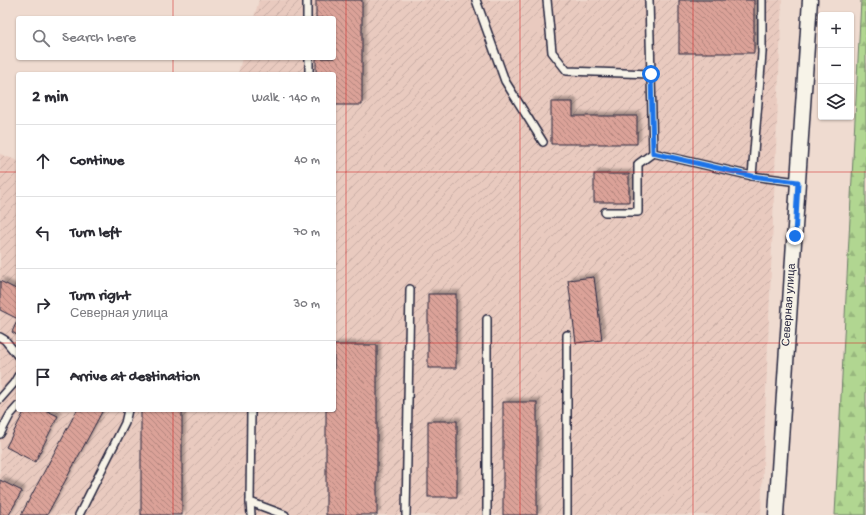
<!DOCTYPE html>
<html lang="en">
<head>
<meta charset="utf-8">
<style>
  body { margin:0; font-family:"Gochi Hand",sans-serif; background:#f7f7f7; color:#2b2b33 }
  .controls { position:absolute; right:12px; top:12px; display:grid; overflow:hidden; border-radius:4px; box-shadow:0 1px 3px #0004 }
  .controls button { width:36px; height:36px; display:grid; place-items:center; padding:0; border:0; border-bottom:1px solid #e1e1e2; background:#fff; color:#2b2b33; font:20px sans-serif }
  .stop { position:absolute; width:12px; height:12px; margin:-9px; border:3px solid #1a73e8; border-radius:50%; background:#fff }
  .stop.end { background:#1a73e8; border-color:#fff; box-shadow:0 1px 4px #0008 }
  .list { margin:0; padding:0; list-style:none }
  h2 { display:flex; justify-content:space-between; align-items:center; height:52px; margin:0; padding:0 16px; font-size:17px }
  h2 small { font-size:13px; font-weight:400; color:#7c7c81 }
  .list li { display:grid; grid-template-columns:26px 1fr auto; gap:12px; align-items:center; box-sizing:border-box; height:72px; padding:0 16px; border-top:1px solid #e1e1e2 }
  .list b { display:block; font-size:15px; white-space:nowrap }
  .list p { margin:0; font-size:13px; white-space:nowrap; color:#7c7c81 }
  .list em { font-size:13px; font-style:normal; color:#7c7c81 }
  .icon { flex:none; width:22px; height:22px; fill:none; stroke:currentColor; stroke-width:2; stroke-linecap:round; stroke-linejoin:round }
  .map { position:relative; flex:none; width:866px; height:515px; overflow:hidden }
  .search { position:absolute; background:#fff; box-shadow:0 1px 3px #0004; left:16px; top:16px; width:320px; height:44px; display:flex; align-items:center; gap:10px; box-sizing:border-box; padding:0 14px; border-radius:4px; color:#7c7c81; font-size:15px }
  .panel { position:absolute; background:#fff; box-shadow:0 1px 3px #0004; left:16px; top:72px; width:320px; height:340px; border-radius:4px }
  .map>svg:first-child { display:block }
  .industrial { fill:url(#industrial-furrows) }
  .forest { fill:url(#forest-firs); stroke:#6a7c66 }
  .building { fill:url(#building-back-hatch); stroke:#22223b; filter:url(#shadow) }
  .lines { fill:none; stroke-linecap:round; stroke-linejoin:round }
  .service-casing { stroke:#22223b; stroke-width:10 }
  .minor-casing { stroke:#22223b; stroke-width:17 }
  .service { stroke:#f7f3e8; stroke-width:7 }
  .minor { stroke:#f7f3e8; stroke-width:14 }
  .route { stroke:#1a73e8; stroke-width:5 }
  .grid { fill:none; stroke:#d62828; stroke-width:1; stroke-opacity:0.55 }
  .labels { text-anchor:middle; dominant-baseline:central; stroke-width:3; stroke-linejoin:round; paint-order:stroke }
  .street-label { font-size:11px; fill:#22223b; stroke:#f7f3e8 }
</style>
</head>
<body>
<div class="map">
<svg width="866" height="515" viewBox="0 0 866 515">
  <defs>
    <pattern id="industrial-furrows" width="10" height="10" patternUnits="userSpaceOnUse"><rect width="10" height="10" fill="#e9cabf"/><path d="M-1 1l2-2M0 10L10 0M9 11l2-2" fill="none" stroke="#c8ada5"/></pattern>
    <pattern id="forest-firs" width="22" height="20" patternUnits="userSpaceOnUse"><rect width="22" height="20" fill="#b1d691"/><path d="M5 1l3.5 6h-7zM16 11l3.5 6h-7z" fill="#98b77e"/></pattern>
    <pattern id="building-back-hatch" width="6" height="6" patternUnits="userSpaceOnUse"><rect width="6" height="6" fill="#dba298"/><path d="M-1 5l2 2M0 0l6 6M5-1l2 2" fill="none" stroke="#b1847d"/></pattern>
    <filter id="shadow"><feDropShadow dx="3.5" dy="-3.5" stdDeviation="1" flood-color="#0004"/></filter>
  </defs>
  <rect width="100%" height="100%" fill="#efdbd0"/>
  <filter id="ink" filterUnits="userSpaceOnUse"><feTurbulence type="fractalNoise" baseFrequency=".025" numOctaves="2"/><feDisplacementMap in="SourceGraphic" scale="8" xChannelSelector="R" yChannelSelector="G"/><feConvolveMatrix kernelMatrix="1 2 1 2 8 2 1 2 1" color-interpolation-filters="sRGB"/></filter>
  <g filter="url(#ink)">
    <polygon class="industrial" points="259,0 782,0 761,515 0,515 0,154 18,161 18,410 334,410 334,74 238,74 242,58 334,58 334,18 254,18"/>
    <polygon class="forest" points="861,0 866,0 866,515 835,515"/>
    <g class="building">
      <polygon points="316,0 362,0 362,105 334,105 334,74 316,74 316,58 334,58 334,18 316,18"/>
      <rect x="679" y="0" width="75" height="53"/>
      <polygon points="551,102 573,102 573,116 637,116 637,144 551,144"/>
      <rect x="594" y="174" width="35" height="28"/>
      <polygon points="594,277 602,340 576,343 568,280"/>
      <polygon points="0,281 18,290 18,319 0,310"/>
      <rect x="428" y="294" width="28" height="74"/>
      <polygon points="18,319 18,336 12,332"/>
      <polygon points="334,345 377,345 377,515 326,515 326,410 334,410"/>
      <rect x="503" y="402" width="34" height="113"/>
      <polygon points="25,410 45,410 58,416 35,462 6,447"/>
      <polygon points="77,410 103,410 47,515 21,515"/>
      <rect x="141" y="410" width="41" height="105"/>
      <rect x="428" y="421" width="29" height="76"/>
      <polygon points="0,480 22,491 9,515 0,515"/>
    </g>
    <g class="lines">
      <g class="service-casing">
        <g id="service">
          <polyline points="307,0 307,18"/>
          <polyline points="476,0 505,81 543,142"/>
          <polyline points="547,0 552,52 567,71 651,74"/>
          <polyline points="649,0 653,153 752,176 798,182"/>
          <polyline points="309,58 309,74"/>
          <polyline points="752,176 762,53 762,0"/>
          <polyline points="605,212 638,212 638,164 653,153"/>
          <polyline points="487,319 487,515"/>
          <polyline points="0,337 5,340 18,356"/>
          <polyline points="0,399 14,383 18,376"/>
          <polyline points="251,410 250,502 285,515"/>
          <polyline points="0,434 10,415 18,406"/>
          <polyline points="250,502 251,515"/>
          <polyline points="79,515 125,423 128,410"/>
          <polyline points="406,515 410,289"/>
          <polyline points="567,515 567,335"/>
        </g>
      </g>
      <g class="minor-casing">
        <polyline id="minor" points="776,515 810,0"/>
      </g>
      <use href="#service" class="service"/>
      <use href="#minor" class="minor"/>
    </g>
  </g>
  <g class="lines" filter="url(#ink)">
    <polyline class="route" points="651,74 653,153 752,176 798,182 795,236"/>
  </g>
  <path class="grid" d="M173 0V18M346 0V515M520 0V515M693 0V515M173 58V74M0 172H18M334 172H866M0 343H18M334 343H866M173 410V515"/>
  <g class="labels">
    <g class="street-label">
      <text transform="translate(790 305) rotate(-86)">Северная улица</text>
    </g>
  </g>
</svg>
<div class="controls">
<button>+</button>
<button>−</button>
<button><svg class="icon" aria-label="layers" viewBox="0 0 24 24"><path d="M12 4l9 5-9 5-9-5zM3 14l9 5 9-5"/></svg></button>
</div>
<div class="stop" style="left:651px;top:74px"></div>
<div class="stop end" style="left:795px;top:236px"></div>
<div class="search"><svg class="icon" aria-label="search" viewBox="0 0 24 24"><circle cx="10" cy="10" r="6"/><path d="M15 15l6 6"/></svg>Search here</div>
<section class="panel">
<h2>2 min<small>Walk · 140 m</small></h2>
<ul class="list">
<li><svg class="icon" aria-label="ahead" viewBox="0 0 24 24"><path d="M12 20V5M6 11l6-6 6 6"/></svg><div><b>Continue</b></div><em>40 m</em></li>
<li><svg class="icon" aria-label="left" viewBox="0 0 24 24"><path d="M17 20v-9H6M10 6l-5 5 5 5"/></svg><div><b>Turn left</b></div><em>70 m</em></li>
<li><svg class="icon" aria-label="right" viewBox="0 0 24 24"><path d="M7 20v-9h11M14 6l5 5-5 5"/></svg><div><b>Turn right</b><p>Северная улица</p></div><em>30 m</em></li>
<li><svg class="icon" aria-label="arrive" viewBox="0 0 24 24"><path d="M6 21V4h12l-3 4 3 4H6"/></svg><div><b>Arrive at destination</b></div></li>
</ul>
</section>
</div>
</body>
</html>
